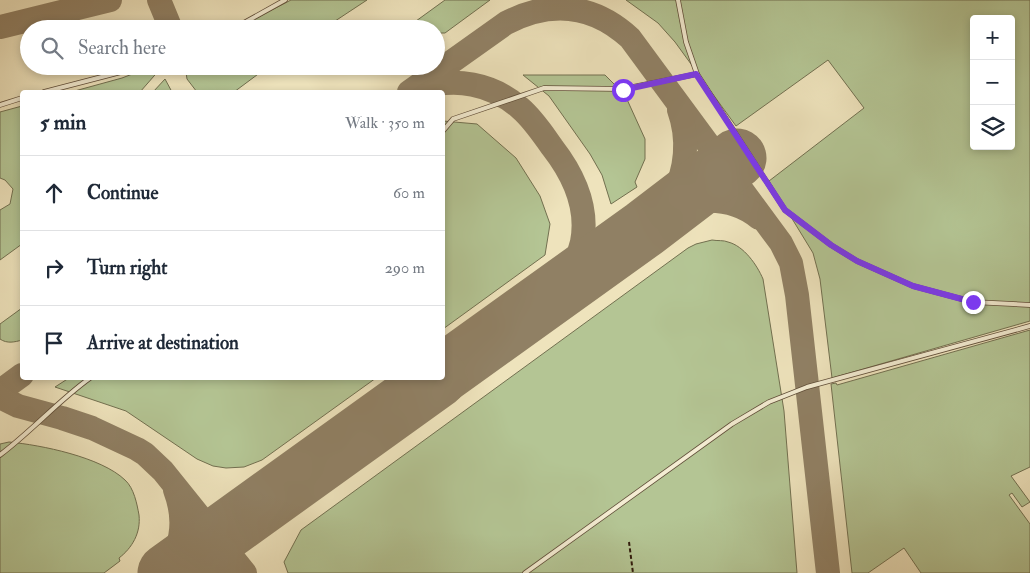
<!DOCTYPE html>
<html lang="en">
<head>
<meta charset="utf-8">
<style>
  body { margin:0; font-family:"IM FELL Double Pica",serif; background:#f6f6f7; color:#1f2937 }
  .controls { position:absolute; right:15px; top:15px; display:grid; overflow:hidden; border-radius:5px; box-shadow:0 2px 8px #0003 }
  .controls button { width:45px; height:45px; display:grid; place-items:center; padding:0; border:0; border-bottom:1px solid #e0e1e3; background:#fff; color:#1f2937; font:25px sans-serif }
  .stop { position:absolute; width:15px; height:15px; margin:-11px; border:4px solid #7c3aed; border-radius:50%; background:#fff }
  .stop.end { background:#7c3aed; border-color:#fff; box-shadow:0 1px 5px #0008 }
  .list { margin:0; padding:0; list-style:none }
  h2 { display:flex; justify-content:space-between; align-items:center; height:65px; margin:0; padding:0 20px; font-size:21px }
  h2 small { font-size:16px; font-weight:400; color:#747a83 }
  .list li { display:grid; grid-template-columns:32px 1fr auto; gap:15px; align-items:center; box-sizing:border-box; height:75px; padding:0 20px; border-top:1px solid #e0e1e3 }
  .list b { display:block; font-size:19px; white-space:nowrap }
  .list em { font-size:16px; font-style:normal; color:#747a83 }
  .icon { flex:none; width:28px; height:28px; fill:none; stroke:currentColor; stroke-width:2; stroke-linecap:round; stroke-linejoin:round }
  .map { position:relative; flex:none; width:1030px; height:573px; overflow:hidden }
  .search { position:absolute; background:#fff; box-shadow:0 2px 8px #0003; left:20px; top:20px; width:425px; height:55px; display:flex; align-items:center; gap:12px; box-sizing:border-box; padding:0 18px; border-radius:28px; color:#747a83; font-size:19px }
  .panel { position:absolute; background:#fff; box-shadow:0 2px 8px #0003; left:20px; top:90px; width:425px; height:290px; border-radius:5px }
  .map>svg:first-child { display:block }
  .green { fill:#b4c594; stroke:#727050; fill-rule:evenodd }
  .lines { fill:none; stroke-linecap:round; stroke-linejoin:round }
  .taxiway { stroke:#908064; stroke-width:24 }
  .runway { stroke:#908064; stroke-width:59 }
  .service-casing { stroke:#604e39; stroke-width:5.5 }
  .path { stroke:#311c0d; stroke-width:2; stroke-dasharray:4 2.5; stroke-linecap:butt }
  .service { stroke:#f4edd3; stroke-width:4 }
  .route { stroke:#7c3aed; stroke-width:6 }
</style>
</head>
<body>
<div class="map">
<svg width="1030" height="573" viewBox="0 0 1030 573">
  <rect width="100%" height="100%" fill="#eee3bc"/>
  <filter id="stains"><feTurbulence type="fractalNoise" baseFrequency=".004" numOctaves="4"/><feColorMatrix values="0 0 0 0 .2 0 0 0 0 .09 0 0 0 0 .02 0 0 0 .5 -.17"/></filter>
  <radialGradient id="worn" r=".72"><stop offset=".6" stop-color="#630" stop-opacity="0"/><stop offset="1" stop-color="#630" stop-opacity=".3"/></radialGradient>
  <g class="green">
    <polygon points="291,0 367,0 323,29 235,29"/>
    <polygon points="445,0 490,0 445,33 436,33 436,29 405,29"/>
    <path d="M626 0H1030V321L832 378 820 279 813 253 769 181 864 108 828 60 736 126 675 42 658 23ZM974 19H1011V146H974Z"/>
    <polygon points="153,66 160,66 161,68 140,92 71,92 122,78"/>
    <polygon points="185,66 269,66 234,92 197,92 187,79"/>
    <polygon points="523,75 605,75 625,95 645,139 645,159 635,182 637,187 611,204 602,175 590,154 549,96"/>
    <polygon points="165,79 172,92 153,92"/>
    <polygon points="22,106 22,244 0,260 0,210 10,204 13,189 5,180 0,178 0,112"/>
    <polygon points="443,121 477,124 516,158 540,196 550,224 545,255 443,329"/>
    <path d="M712 240C717 241 724 240 728 242 744 246 757 265 763 279L784 411 797 573H288L284 562 301 530 688 248 696 244Z"/>
    <path d="M22 308V340C15 342 7 344 0 339V324Z"/>
    <polygon points="1030,330 1030,467 1011,476 1030,502 1022,507 1012,493 1009,495 1030,524 1030,573 921,573 904,548 868,573 852,573 831,384 836,383 837,385"/>
    <polygon points="69,378 376,378 262,460 244,467 226,468 213,466 197,459 126,411 55,387"/>
    <path d="M9 442C41 445 101 457 125 480 134 488 137 504 139 515 141 533 132 548 119 558L120 561 104 573H0V444Z"/>
  </g>
  <g class="lines">
    <g class="taxiway">
      <polyline points="159,0 171,29"/>
      <polyline points="0,27 110,0"/>
      <path d="M420 89C454 76 493 84 520 108 533 119 542 133 552 147 573 174 589 206 582 242 576 270 557 287 537 306"/>
      <path d="M409 92 506 23C550 0 593 4 630 38L781 243 791 263 797 295 828 573"/>
      <path d="M658 218C687 196 730 194 759 218"/>
      <path d="M644 229C654 219 665 209 672 197 687 170 689 138 679 110"/>
      <polyline points="0,391 22,375"/>
      <polyline points="0,397 18,406 62,418 92,428 137,449 145,454 163,471 245,573"/>
      <path d="M163 573C183 548 186 519 175 490"/>
      <path d="M177 573C194 567 211 568 227 573"/>
    </g>
    <g class="runway">
      <polyline points="442,374 644,229 737,158"/>
      <polyline points="167,573 438,378"/>
    </g>
    <g class="service-casing">
      <g id="service">
        <polyline points="678,0 686,42 697,74 785,210 831,245 857,261 913,286 973,302 1030,305"/>
        <polyline points="233,29 285,0"/>
        <polyline points="44,92 144,66"/>
        <polyline points="0,105 22,98"/>
        <polyline points="442,132 453,119 544,88 623,89 697,74"/>
        <path d="M0 455C32 431 58 401 90 378"/>
        <polyline points="525,573 732,424 769,402 807,387 1030,326"/>
      </g>
    </g>
    <polyline class="path" points="629,542 633,573"/>
    <use href="#service" class="service"/>
  </g>
  <g class="lines">
    <polyline class="route" points="623,90 696,74 785,210 831,245 857,261 913,286 973,302"/>
  </g>
  <rect width="100%" height="100%" filter="url(#stains)"/>
  <rect width="100%" height="100%" fill="url(#worn)"/>
</svg>
<div class="controls">
<button>+</button>
<button>−</button>
<button><svg class="icon" aria-label="layers" viewBox="0 0 24 24"><path d="M12 4l9 5-9 5-9-5zM3 14l9 5 9-5"/></svg></button>
</div>
<div class="stop" style="left:623px;top:90px"></div>
<div class="stop end" style="left:973px;top:302px"></div>
<div class="search"><svg class="icon" aria-label="search" viewBox="0 0 24 24"><circle cx="10" cy="10" r="6"/><path d="M15 15l6 6"/></svg>Search here</div>
<section class="panel">
<h2>5 min<small>Walk · 350 m</small></h2>
<ul class="list">
<li><svg class="icon" aria-label="ahead" viewBox="0 0 24 24"><path d="M12 20V5M6 11l6-6 6 6"/></svg><div><b>Continue</b></div><em>60 m</em></li>
<li><svg class="icon" aria-label="right" viewBox="0 0 24 24"><path d="M7 20v-9h11M14 6l5 5-5 5"/></svg><div><b>Turn right</b></div><em>290 m</em></li>
<li><svg class="icon" aria-label="arrive" viewBox="0 0 24 24"><path d="M6 21V4h12l-3 4 3 4H6"/></svg><div><b>Arrive at destination</b></div></li>
</ul>
</section>
</div>
</body>
</html>
